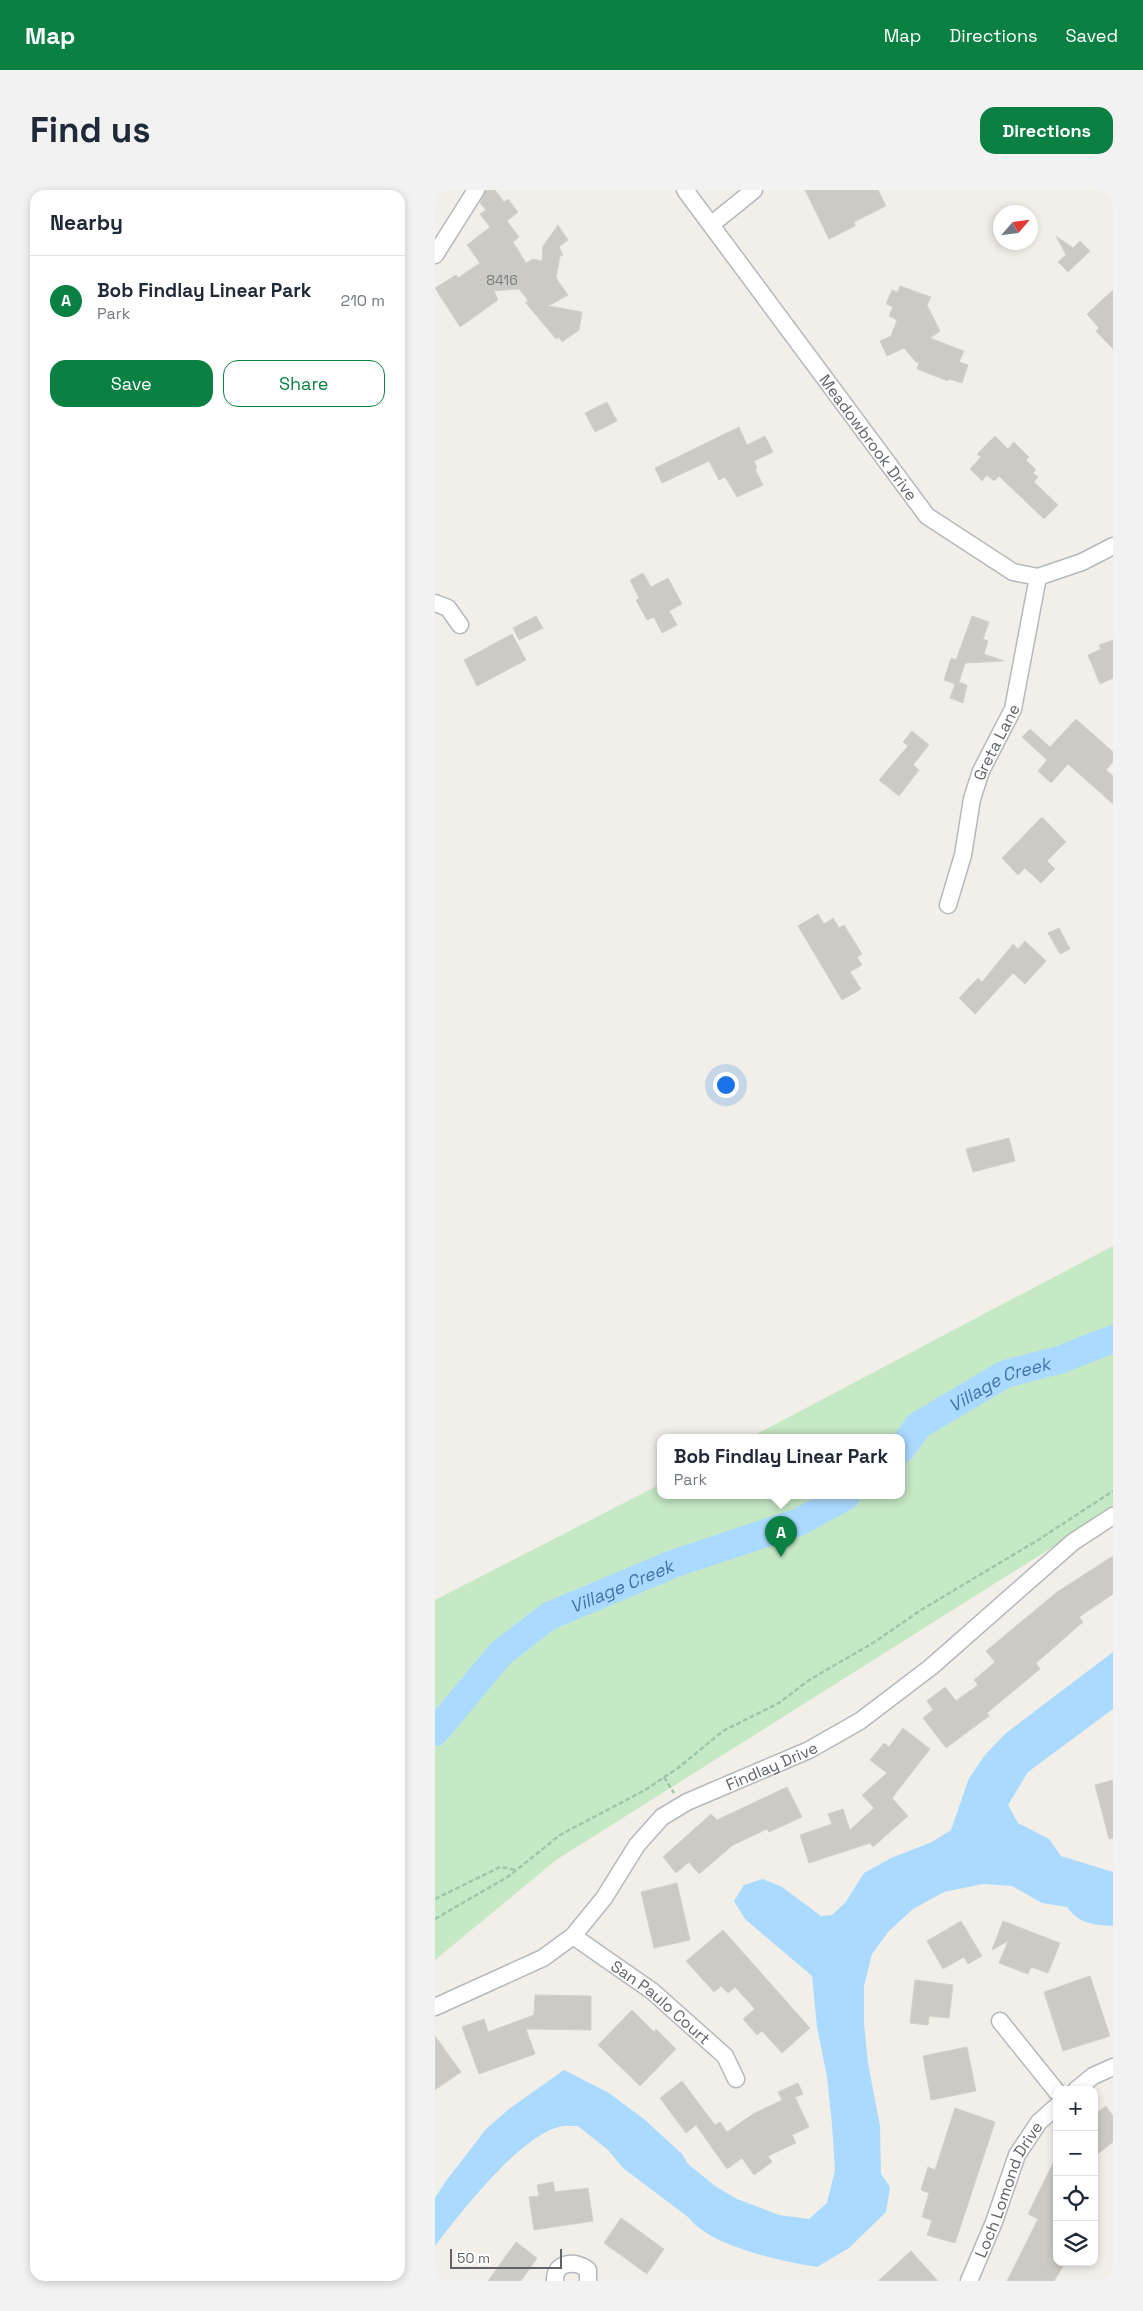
<!DOCTYPE html>
<html lang="en">
<head>
<meta charset="utf-8">
<style>
  body { margin:0; font-family:"Space Grotesk",sans-serif; background:#f2f2f3; color:#1f2937 }
  .controls { position:absolute; right:15px; bottom:15px; display:grid; overflow:hidden; border-radius:10px; box-shadow:0 2px 8px #0003 }
  .controls button { width:45px; height:45px; display:grid; place-items:center; padding:0; border:0; border-bottom:1px solid #e0e1e3; background:#fff; color:#1f2937; font:25px sans-serif }
  .compass { position:absolute; left:558px; top:15px; width:45px; height:45px; border-radius:50%; background:#fff; box-shadow:0 2px 8px #0003; rotate:62deg }
  .scale { position:absolute; left:15px; bottom:12px; width:112px; box-sizing:border-box; padding-left:5px; border:2px solid #5f6368; border-top:0; font-size:14px; line-height:18px; white-space:nowrap; color:#5f6368; -webkit-text-stroke:4px #fff; paint-order:stroke }
  .you { position:absolute; left:290px; top:894px; width:18px; height:18px; margin:-12px; border:4px solid #fff; border-radius:50%; background:#1a73e8; box-shadow:0 0 0 8px #1a73e833 }
  .badge { display:grid; place-items:center; width:32px; height:32px; border-radius:50%; background:#0b8043; color:#fff; font-size:16px; font-weight:700 }
  .pin { position:absolute; translate:-50% -41px; filter:drop-shadow(0 1px 2px #0008) }
  .pin::after { content:''; position:absolute; top:26px; width:18px; height:15px; background:inherit; clip-path:polygon(0 0,100% 0,50% 100%) }
  .popup { position:absolute; left:222px; top:1244px; width:248px; height:65px; box-sizing:border-box; display:grid; place-content:center; border-radius:10px; background:#fff; filter:drop-shadow(0 1px 4px #0005); font-size:16px; white-space:nowrap; color:#747a83 }
  .popup b { font-size:19px; color:#1f2937 }
  .popup::after { content:''; position:absolute; left:50%; top:100%; margin-left:-10px; border:10px solid transparent; border-top-color:#fff }
  .list { margin:0; padding:0; list-style:none }
  h2 { display:flex; justify-content:space-between; align-items:center; height:65px; margin:0; padding:0 20px; font-size:21px }
  h2 small { font-size:16px; font-weight:400; color:#747a83 }
  .list li { display:grid; grid-template-columns:32px 1fr auto; gap:15px; align-items:center; box-sizing:border-box; height:90px; padding:0 20px; border-top:1px solid #e0e1e3 }
  .list b { display:block; font-size:19px; white-space:nowrap }
  .list p { margin:0; font-size:16px; white-space:nowrap; color:#747a83 }
  .list em { font-size:16px; font-style:normal; color:#747a83 }
  .actions { display:flex; gap:10px; padding:15px 20px }
  .actions a { flex:1; padding:11px 0; border:1px solid #0b8043; border-radius:15px; text-align:center; font-size:18px; color:#0b8043 }
  .actions .main { background:#0b8043; color:#fff }
  .icon { flex:none; width:28px; height:28px; fill:none; stroke:currentColor; stroke-width:2; stroke-linecap:round; stroke-linejoin:round }
  .map { position:relative; flex:none; width:678px; height:2091px; overflow:hidden; border-radius:15px }
  header { display:flex; align-items:center; gap:30px; box-sizing:border-box; height:70px; padding:0 25px; background:#0b8043; color:#fff }
  header strong { font-size:24px }
  nav { display:flex; gap:28px; margin-inline-start:auto; font-size:18px }
  .intro { display:flex; align-items:center; justify-content:space-between; box-sizing:border-box; height:120px; padding:0 30px }
  h1 { margin:0; font-size:35px }
  .button { padding:12px 22px; border-radius:15px; background:#0b8043; color:#fff; font-size:18px; font-weight:700 }
  main { display:flex; gap:30px; padding:0 30px }
  aside { flex:1; background:#fff; border-radius:15px; box-shadow:0 2px 8px #0003 }
  .map>svg:first-child { display:block }
  .green { fill:#c5e8c5 }
  .water { fill:#aadaff }
  .lines { fill:none; stroke-linecap:round; stroke-linejoin:round }
  .river { stroke:#aadaff; stroke-width:28 }
  .building { fill:#cccac5; stroke:#d6d1c6 }
  .minor-casing { stroke:#b5b8bc; stroke-width:19 }
  .path { stroke:#9cc7a9; stroke-width:2.5; stroke-dasharray:5 2.5; stroke-linecap:butt }
  .minor { stroke:#fff; stroke-width:16 }
  .labels { text-anchor:middle; dominant-baseline:central; stroke-width:4.5; stroke-linejoin:round; paint-order:stroke }
  .number-label { font-size:14px; fill:#7a7d7f }
  .street-label { font-size:16px; fill:#5f6368; stroke:#fff }
  .water-label { font-size:18px; font-style:italic; fill:#4174aa; stroke:#fff }
</style>
</head>
<body>
<header>
<strong>Map</strong>
<nav><a>Map</a><a>Directions</a><a>Saved</a></nav>
</header>
<div class="intro"><h1>Find us</h1><a class="button">Directions</a></div>
<main>
<aside>
<h2>Nearby<small></small></h2>
<ul class="list">
<li><span class="badge">A</span><div><b>Bob Findlay Linear Park</b><p>Park</p></div><em>210 m</em></li>
</ul>
<div class="actions"><a class="main">Save</a><a>Share</a></div>
</aside>
<div class="map">
<svg width="678" height="2091" viewBox="0 0 678 2091">
  <rect width="100%" height="100%" fill="#f1efe8"/>
  <polygon class="green" points="678,1056 678,1319 121,1670 0,1770 0,1410 226,1294 226,1306 466,1306 466,1248 314,1248"/>
  <path class="water" d="M678 1462V1519L593 1582 573 1615 583 1633 614 1649 626 1666 678 1682V1736C659 1735 644 1734 632 1717L607 1713 577 1696 548 1694 509 1702 478 1719 454 1741 437 1764 429 1796V1834L433 1873 445 1936 446 1984 455 1997 451 2022 414 2058 382 2077C346 2071 276 2057 253 2027L188 1978 173 1960 143 1936C137 1936 130 1935 124 1937 85 1946 24 2024 0 2056V2008L11 1991 51 1939 74 1919 129 1880 174 1903 209 1929 247 1964 253 1974 280 1996 302 2009 344 2025 374 2029 392 2013 400 1980 397 1934 392 1887 382 1837 377 1786 310 1729 299 1711 309 1695 328 1689 347 1697 386 1726 397 1725 410 1713 429 1683 456 1668 497 1652 516 1640 534 1588 550 1565 571 1543Z"/>
  <g class="lines">
    <g class="river">
      <path id="s1" d="M466 1259 484 1235 570 1184 624 1170 678 1149"/>
      <path id="s2" d="M0 1542 66 1463 114 1426 238 1374 364 1332 411 1306"/>
    </g>
  </g>
  <g class="building">
    <polygon points="51,0 60,0 69,12 73,9 83,22 72,31 84,47 78,52 91,73 98,69 107,71 108,56 123,35 133,50 124,57 128,65 125,66 121,88 133,105 113,116 147,122 144,140 127,152 124,147 121,149 90,112 93,113 92,109 84,99 59,101 63,110 25,137 0,98 21,85 23,88 45,73 32,55 55,37 45,24 51,20 45,13"/>
    <polygon points="370,0 443,0 451,16 419,32 420,36 394,49"/>
    <polygon points="621,46 638,58 645,51 655,61 633,82 623,72 631,65"/>
    <polygon points="465,96 496,107 492,115 505,141 495,148 529,161 524,172 533,175 527,193 514,189 513,191 482,179 484,173 481,172 469,158 452,166 445,151 456,146 462,130 454,126 458,117 451,114 457,100 463,102"/>
    <polygon points="678,100 678,159 661,141 664,138 652,124"/>
    <polygon points="172,212 182,231 160,242 150,223"/>
    <polygon points="304,237 312,255 330,246 338,262 319,271 322,278 320,279 328,295 302,307 290,287 284,290 274,271 227,293 220,278"/>
    <polygon points="560,246 573,259 579,252 594,267 591,270 601,280 598,283 603,287 599,292 623,315 609,329 564,286 559,291 552,285 547,291 535,279 546,267 542,264"/>
    <polygon points="208,383 216,397 233,388 247,414 234,421 242,435 227,443 219,427 212,430 201,410 204,408 195,390"/>
    <polygon points="101,426 108,438 84,450 78,438"/>
    <polygon points="537,426 554,432 548,449 553,451 549,464 569,471 530,473 524,492 532,495 528,513 515,508 520,494 509,490 516,468 521,470"/>
    <polygon points="77,444 91,470 42,496 29,470"/>
    <polygon points="678,450 678,488 665,494 653,465 666,459 664,455"/>
    <polygon points="641,529 678,562 678,572 671,580 678,586 678,614 633,574 616,593 603,581 612,570 587,547 595,539 615,557"/>
    <polygon points="477,541 494,555 478,575 484,580 464,606 444,590 473,556 468,552"/>
    <polygon points="607,627 631,652 612,671 620,679 606,693 590,678 583,685 567,668"/>
    <polygon points="383,724 389,734 398,728 404,738 409,735 427,764 422,767 427,775 415,782 426,799 407,810 363,736"/>
    <polygon points="624,738 635,759 625,764 613,743"/>
    <polygon points="590,751 611,771 590,794 578,783 540,824 524,808 543,788 547,792 578,754 583,759"/>
    <polygon points="574,948 580,971 538,982 531,959"/>
    <polygon points="678,1366 678,1404 644,1427 648,1432 601,1473 605,1479 552,1523 554,1526 511,1558 488,1528 498,1520 492,1511 510,1497 521,1511 543,1495 539,1490 560,1472 551,1461 622,1402"/>
    <polygon points="468,1538 495,1559 457,1608 473,1626 438,1657 435,1653 374,1673 365,1645 397,1634 393,1624 408,1619 415,1640 439,1618 427,1605 452,1583 435,1570 449,1553 454,1557"/>
    <polygon points="678,1590 678,1648 674,1649 660,1595"/>
    <polygon points="352,1597 367,1627 334,1642 332,1639 298,1655 264,1684 254,1672 241,1683 228,1667 276,1624 282,1630"/>
    <polygon points="242,1693 255,1750 219,1758 206,1702"/>
    <polygon points="526,1731 547,1766 533,1774 529,1767 508,1779 492,1751"/>
    <polygon points="568,1731 625,1753 613,1783 596,1777 593,1784 564,1773 573,1751 557,1760"/>
    <polygon points="288,1740 375,1838 347,1863 327,1841 322,1845 308,1829 320,1819 300,1797 293,1803 286,1796 279,1802 251,1771"/>
    <polygon points="655,1786 675,1846 628,1861 609,1802"/>
    <polygon points="480,1790 518,1795 514,1828 494,1826 493,1835 475,1833"/>
    <polygon points="100,1805 156,1806 156,1840 91,1839 100,1864 44,1884 27,1837 49,1829 53,1842 99,1825"/>
    <polygon points="197,1820 219,1842 221,1839 241,1859 205,1896 163,1855"/>
    <polygon points="0,1846 26,1882 0,1900"/>
    <polygon points="532,1857 541,1901 496,1910 488,1866"/>
    <polygon points="247,1891 280,1935 285,1932 292,1942 318,1924 347,1910 343,1902 363,1893 368,1904 360,1907 374,1937 357,1945 361,1953 333,1966 337,1972 319,1985 307,1968 292,1979 261,1935 251,1943 225,1908"/>
    <polygon points="671,1916 678,1926 678,1952 659,1967 659,1925"/>
    <polygon points="520,1918 560,1932 520,2053 492,2045 497,2030 487,2027 494,2003 486,2000 493,1977 500,1980"/>
    <polygon points="622,1965 622,2072 631,2072 619,2091 572,2091 603,2029 593,2024"/>
    <polygon points="118,1992 120,2002 153,1998 158,2031 99,2040 94,2007 104,2006 102,1995"/>
    <polygon points="186,2028 229,2059 212,2084 169,2053"/>
    <polygon points="81,2052 102,2068 86,2091 53,2091"/>
    <polygon points="476,2061 503,2091 443,2091"/>
  </g>
  <g class="lines">
    <g class="minor-casing">
      <g id="minor">
        <path id="s3" d="M250 0 492 326 578 382 603 387 647 372 678 356"/>
        <polyline points="277,34 319,0"/>
        <polyline points="0,65 41,0"/>
        <polyline points="0,413 13,418 25,435"/>
        <path id="s4" d="M513 715 528 665 537 609 546 581 578 519 603 387"/>
        <path id="s5" d="M138 1746 217 1801 290 1866 301 1889"/>
        <path id="s6" d="M0 1817 108 1768 138 1746 169 1708 202 1655 227 1627 252 1612 374 1560 425 1531 496 1477 638 1352 678 1326"/>
        <polyline points="565,1831 622,1902"/>
        <polyline points="641,1900 658,1886 678,1877"/>
        <path d="M120 2091C119 2071 141 2070 153 2080V2091"/>
        <path id="s7" d="M534 2091 559 2032 582 1965 604 1932 622 1916"/>
      </g>
    </g>
    <g class="path">
      <polyline points="229,1587 239,1603"/>
      <polyline points="0,1709 65,1677 82,1680"/>
      <polyline points="0,1729 74,1686 125,1645 210,1600 243,1578 288,1541 344,1513 374,1490 438,1453 486,1420 603,1350 678,1301"/>
    </g>
    <use href="#minor" class="minor"/>
  </g>
  <g class="labels">
    <g class="number-label">
      <text x="67" y="90">8416</text>
    </g>
    <g class="street-label">
      <text stroke="none"><textPath href="#s3" startOffset="308">Meadowbrook Drive</textPath></text>
      <text stroke="none"><textPath href="#s4" startOffset="171">Greta Lane</textPath></text>
      <text stroke="none"><textPath href="#s6" startOffset="426">Findlay Drive</textPath></text>
      <text stroke="none"><textPath href="#s5" startOffset="110">San Paulo Court</textPath></text>
      <text stroke="none"><textPath href="#s7" startOffset="100">Loch Lomond Drive</textPath></text>
    </g>
    <g class="water-label">
      <text stroke="none"><textPath href="#s1" startOffset="121">Village Creek</textPath></text>
      <text stroke="none"><textPath href="#s2" startOffset="242">Village Creek</textPath></text>
    </g>
  </g>
</svg>
<div class="controls">
<button>+</button>
<button>−</button>
<button><svg class="icon" aria-label="locate" viewBox="0 0 24 24"><circle cx="12" cy="12" r="6"/><path d="M12 2v4M12 18v4M2 12h4M18 12h4"/></svg></button>
<button><svg class="icon" aria-label="layers" viewBox="0 0 24 24"><path d="M12 4l9 5-9 5-9-5zM3 14l9 5 9-5"/></svg></button>
</div>
<svg class="compass" viewBox="-18 -18 36 36"><path d="M0-13l5 13h-10z" fill="#e53935"/><path d="M0 13l5-13h-10z" fill="#747a83"/></svg>
<div class="scale">50 m</div>
<div class="you"></div>
<div class="pin badge" style="left:346px;top:1367px">A</div>
<div class="popup"><b>Bob Findlay Linear Park</b>Park</div>
</div>
</main>
</body>
</html>
